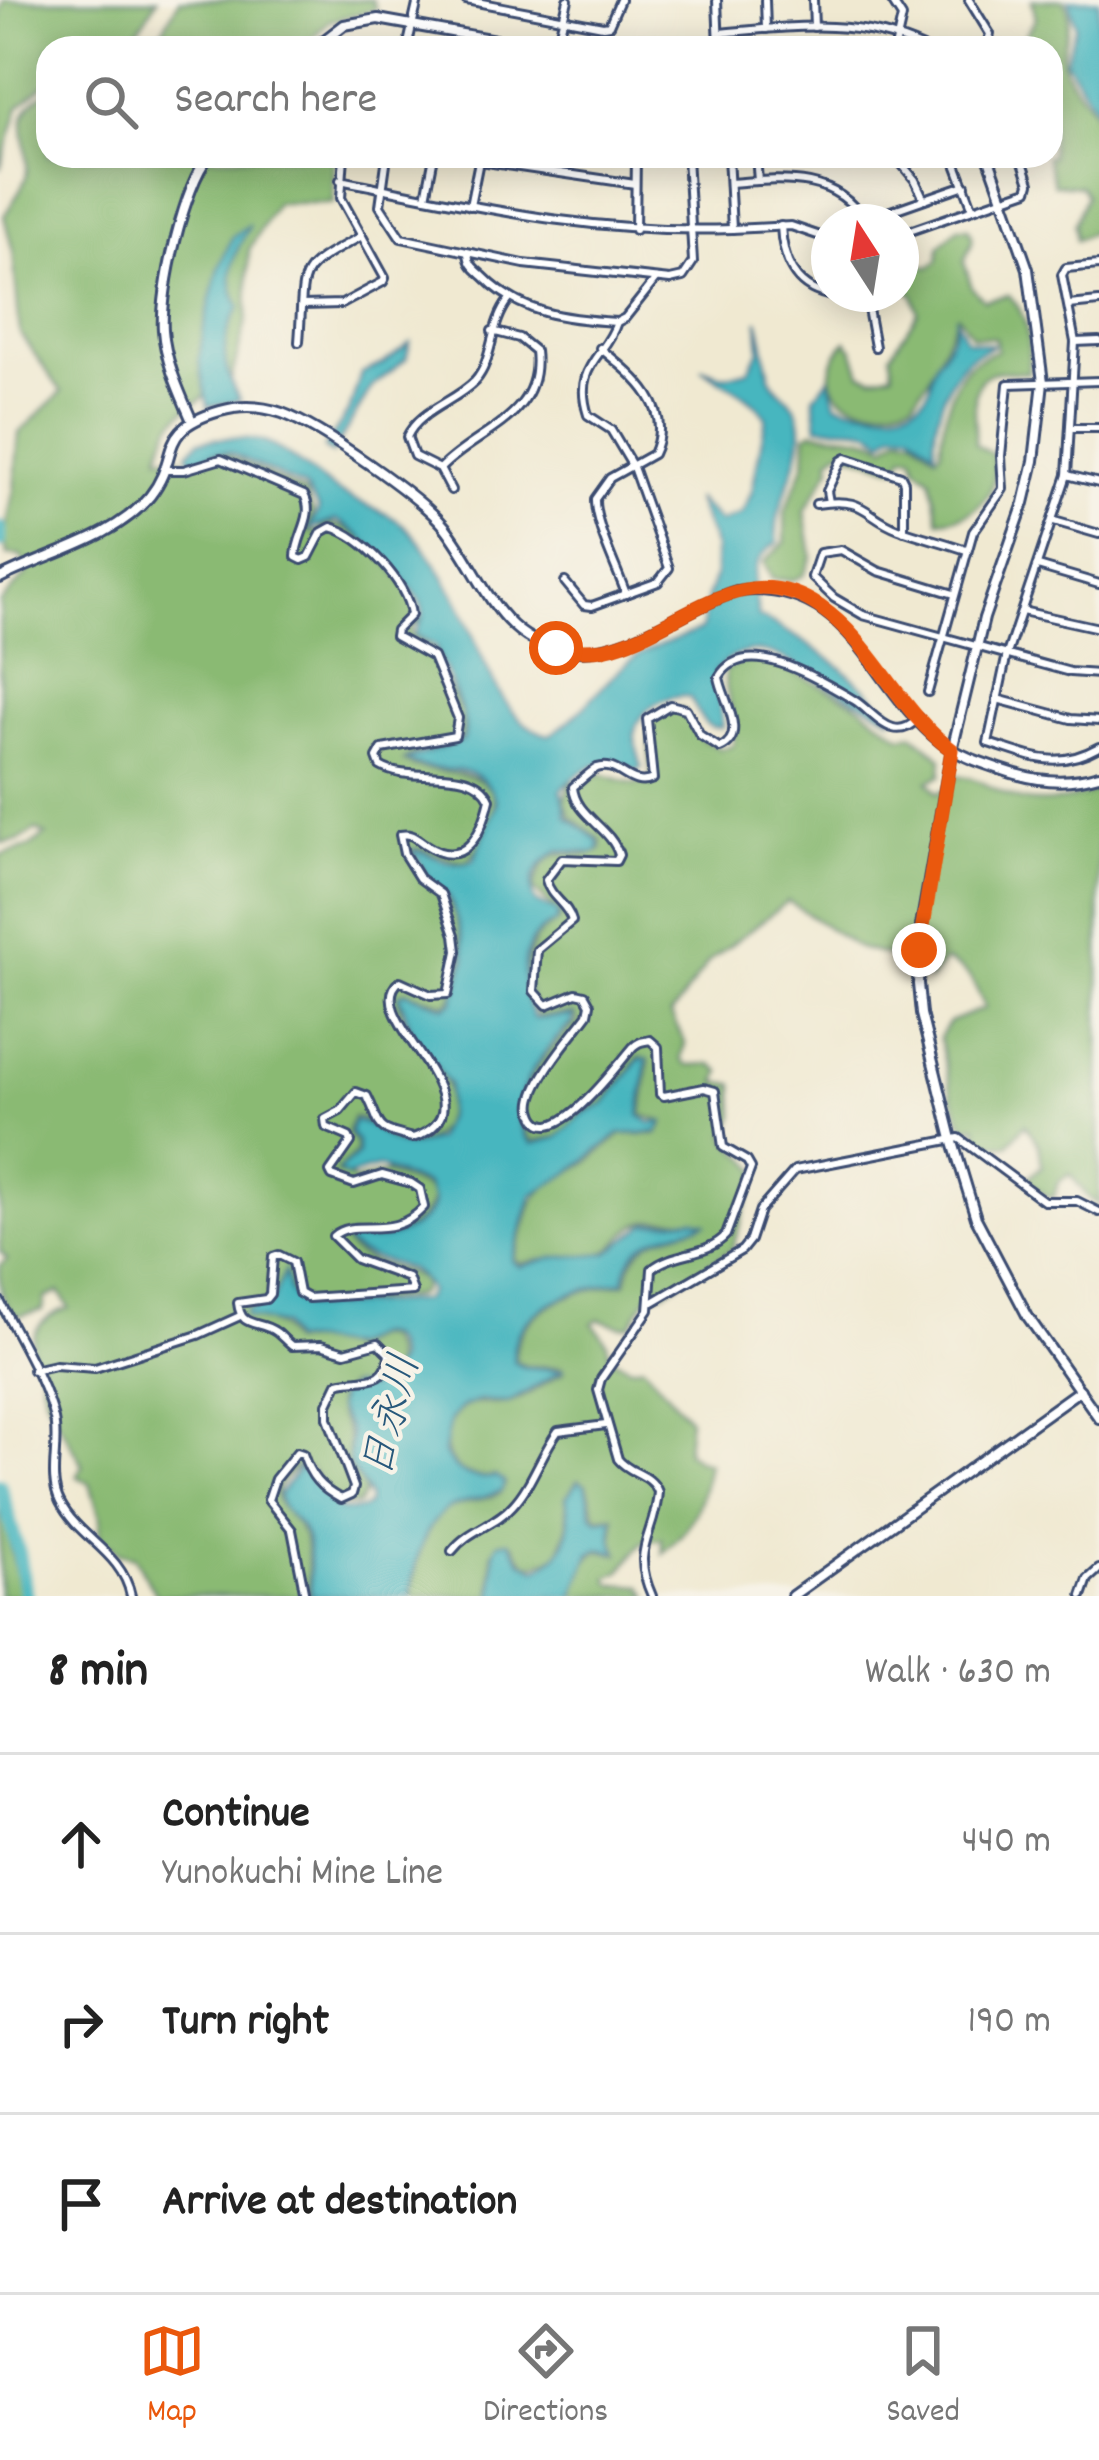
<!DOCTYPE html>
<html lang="en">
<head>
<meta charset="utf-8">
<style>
  body { margin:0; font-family:Dekko,"Klee One",sans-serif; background:#f6f6f6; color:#222 }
  .compass { position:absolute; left:811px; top:204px; width:108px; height:108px; border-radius:50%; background:#fff; box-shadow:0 6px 30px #0003; rotate:348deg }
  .stop { position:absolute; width:36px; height:36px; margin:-27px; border:9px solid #ea580c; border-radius:50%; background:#fff }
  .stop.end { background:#ea580c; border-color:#fff; box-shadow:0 3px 12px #0008 }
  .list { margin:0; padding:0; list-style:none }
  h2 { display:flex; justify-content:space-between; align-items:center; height:156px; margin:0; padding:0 48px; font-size:51px }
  h2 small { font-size:39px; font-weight:400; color:#767676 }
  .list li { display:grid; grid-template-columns:78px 1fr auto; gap:36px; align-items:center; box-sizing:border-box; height:180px; padding:0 48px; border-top:3px solid #e0e0e0 }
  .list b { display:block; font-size:45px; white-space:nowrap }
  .list p { margin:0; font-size:39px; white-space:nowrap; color:#767676 }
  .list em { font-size:39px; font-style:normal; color:#767676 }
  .icon { flex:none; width:66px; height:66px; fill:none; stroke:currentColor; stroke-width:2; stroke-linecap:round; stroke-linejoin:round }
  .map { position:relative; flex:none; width:1099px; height:1596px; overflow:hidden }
  .search { position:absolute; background:#fff; box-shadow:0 6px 30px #0003; left:36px; right:36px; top:36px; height:132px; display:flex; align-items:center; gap:30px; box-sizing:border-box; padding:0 42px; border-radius:36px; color:#767676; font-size:45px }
  .sheet { height:696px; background:#fff }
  nav { display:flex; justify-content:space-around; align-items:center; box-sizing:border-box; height:168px; border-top:3px solid #e0e0e0; background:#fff; font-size:33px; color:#767676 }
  nav a { display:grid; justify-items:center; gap:6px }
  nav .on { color:#ea580c }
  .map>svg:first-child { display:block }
  .forest { fill:#8aba73; stroke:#527468; stroke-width:3 }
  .water { fill:#47b6bf; stroke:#31728e; stroke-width:3 }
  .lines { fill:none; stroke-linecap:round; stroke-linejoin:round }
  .river { stroke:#47b6bf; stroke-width:14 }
  .street-casing { stroke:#3b4b6f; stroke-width:12 }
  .secondary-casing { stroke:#3b4b6f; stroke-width:14 }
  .street { stroke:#fff; stroke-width:6 }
  .secondary { stroke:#fff; stroke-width:8 }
  .route { stroke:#ea580c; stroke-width:15 }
  .labels { text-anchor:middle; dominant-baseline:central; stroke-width:9; stroke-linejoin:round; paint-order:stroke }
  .water-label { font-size:42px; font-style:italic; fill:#28587b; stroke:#f7f3e8 }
</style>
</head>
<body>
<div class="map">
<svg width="1099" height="1596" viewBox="0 0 1099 1596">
  <rect width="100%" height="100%" fill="#f7f3e8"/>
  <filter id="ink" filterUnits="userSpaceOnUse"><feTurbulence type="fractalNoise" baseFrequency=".00833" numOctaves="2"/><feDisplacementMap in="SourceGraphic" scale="24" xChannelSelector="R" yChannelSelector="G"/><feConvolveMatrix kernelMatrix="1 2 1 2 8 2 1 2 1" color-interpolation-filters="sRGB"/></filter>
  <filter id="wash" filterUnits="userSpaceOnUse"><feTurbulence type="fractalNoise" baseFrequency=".004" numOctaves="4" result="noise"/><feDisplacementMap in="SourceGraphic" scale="48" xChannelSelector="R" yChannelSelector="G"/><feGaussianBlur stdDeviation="2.7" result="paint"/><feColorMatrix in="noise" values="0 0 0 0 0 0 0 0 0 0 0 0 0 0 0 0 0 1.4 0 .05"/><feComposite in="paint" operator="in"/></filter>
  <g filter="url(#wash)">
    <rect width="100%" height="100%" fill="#f0e9d1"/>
    <g class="forest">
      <polygon points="4,0 157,0 127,48 48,48 48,81 19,107 0,169 0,13"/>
      <polygon points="179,0 372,0 376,9 329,21 302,48 153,48"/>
      <path d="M1032 0H1064C1078 24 1059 38 1063 62 1066 82 1089 98 1097 117 1099 143 1099 200 1099 229L1076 240 1074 224 1086 196 1081 186 1054 184 1046 156H1051V48H1016L1036 19Z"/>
      <path d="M48 91V156L334 157 333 203H276L249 250 247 318 230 384C197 398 165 417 160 456L177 455 188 464 223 453 305 493 313 512 308 532H319L327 524C359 522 420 590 419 621L411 627 412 635 435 652 442 676 463 714V737C445 749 417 747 403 761 428 780 501 761 494 811 491 830 480 849 466 862 446 862 427 846 412 849 413 873 432 877 444 894 464 923 471 977 447 1004L404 991 398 996C402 1035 430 1050 444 1079 459 1109 437 1151 402 1144 381 1141 373 1119 353 1117L347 1132 356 1143V1152L336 1172 356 1181 386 1173 429 1189 433 1198C425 1228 377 1247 348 1237L344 1241C360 1267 399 1264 423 1281L422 1290 415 1296 310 1306 292 1294 270 1323 279 1327 290 1343 312 1340 349 1349 373 1337 384 1338C399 1353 396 1384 371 1387 364 1387 356 1386 349 1386 324 1402 343 1415 347 1436 350 1445 346 1456 350 1465 356 1484 374 1485 357 1505L335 1504 311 1469 300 1465C250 1501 293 1508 303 1536 310 1553 307 1578 309 1596H156L135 1557 119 1553 99 1535 101 1520 90 1484 77 1476 83 1466C70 1436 34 1397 42 1364H36C24 1335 42 1316 69 1308L59 1292 45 1298 43 1310 18 1316C0 1304 0 1285 0 1266L7 1259 0 1251V855L29 847 46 835 36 830 18 841 0 843V603L28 573 21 556 7 555 4 537 14 489 19 433 62 392 20 334 13 252 4 216C11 204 26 185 27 171 30 136 7 115 48 91Z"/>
      <path d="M958 228H968C978 242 968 248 964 262L972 288 984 300 1009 295C1029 315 1030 345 1028 373 1016 373 997 369 987 375 968 385 977 426 975 444L992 454C1002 493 977 518 939 520L931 478 917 467 913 455H905L896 468 840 450 830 458 831 467 805 511 812 556 804 575 793 580 772 579 764 562 785 542V512L805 463 806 434 812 431C839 437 862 431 886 446L900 435 915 437 936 455 941 450C940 428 952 378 970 364 977 358 989 354 997 350L995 338 972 336 958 315 928 380 913 401C866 420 801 397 846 341L853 349 861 373 873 377 893 372 891 354 918 312 913 294 901 286V264L930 267 938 261 940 246Z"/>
      <path d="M752 658 783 667 856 703 901 736 913 734 942 758 941 776 928 781 938 793 952 785 956 775C981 777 998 794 1021 800 1048 806 1074 799 1099 790V1205L1088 1197 1070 1174 1058 1182 1054 1198 1046 1196 1027 1179 1042 1166 1039 1145 1025 1124 1008 1145 979 1142 977 1126H964L952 1096 939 1037 949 1022 985 1008C975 984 970 970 945 961L929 980 925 965 858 948 788 901 709 961 671 1015 685 1043 681 1059 687 1065 712 1064 721 1071 717 1082 734 1084 735 1116 726 1135C733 1150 749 1156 758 1171L732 1249 666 1291 648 1296 630 1325 621 1326 599 1319 593 1323 607 1342 610 1358 631 1367 643 1365 689 1419 686 1451 697 1460 708 1463C701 1505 696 1524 663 1553L662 1539 643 1542 621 1571 608 1577 611 1584 642 1586 648 1596H575C577 1579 583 1562 597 1551L619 1554 613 1539 615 1516 596 1517 587 1485 578 1480 566 1497 568 1523 559 1555C532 1564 531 1576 513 1544L502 1541 492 1552V1596H412C413 1571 424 1518 451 1507 466 1501 484 1501 499 1494L505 1484 495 1476C453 1485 427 1442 459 1411 473 1398 488 1406 505 1404 524 1400 546 1381 564 1372L562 1367 525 1366 515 1360C515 1305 581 1289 626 1283 634 1233 666 1239 706 1223 696 1218 653 1218 641 1223 624 1229 616 1252 596 1255 570 1258 547 1257 521 1264L514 1259 534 1199 547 1186 589 1161 622 1134H658L664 1122 642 1115 649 1060 639 1057 604 1103 581 1112 573 1127 558 1137 532 1141C501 1097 549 1051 577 1022L574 1014 538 1017C522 986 519 936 559 922L560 914 533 889C552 830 569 867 601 850V840L571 817 564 800 571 783 586 782 598 773 634 784 651 782C650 750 639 707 683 709L701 739 721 749 733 745C740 716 723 697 725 670Z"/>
      <polygon points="0,1499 21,1596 0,1596"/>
    </g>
    <g class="water">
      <polygon points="1069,0 1099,0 1099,113 1065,61 1076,25"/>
      <path d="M250 225C233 254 223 276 240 307 218 338 221 369 240 400L208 407 199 360 204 327 219 268 233 236Z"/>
      <path d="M956 319 966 340 993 345C986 350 976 352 968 359 946 378 932 423 935 451L911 431H895L883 441C870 421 840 430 818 426L814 397 829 378 836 403C862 411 912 420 928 391 932 383 931 371 936 363 946 346 954 340 956 319Z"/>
      <path d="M758 320C764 339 765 358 770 376 776 398 801 394 801 431 801 470 770 512 778 542 747 561 754 583 758 616 806 640 861 676 893 719 871 706 847 695 825 683 788 661 751 630 715 672L723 727C701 732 700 712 689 697 667 693 632 712 635 739 636 748 640 758 642 768L636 771C606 753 583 767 561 790L567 817 598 840 600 849 593 853 559 850C540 862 525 879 535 902L558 912 556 923C516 933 519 989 534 1019L573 1016 572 1023C544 1049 495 1106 532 1144L557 1138 584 1113 605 1104 640 1059H647L640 1116 651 1123 663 1122 657 1132 619 1134 566 1175 532 1195 512 1261 520 1267 551 1258 608 1253 646 1224 694 1219 705 1223C669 1236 629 1234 624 1281 582 1288 506 1306 514 1362L523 1367 562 1370 508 1403 481 1400 461 1407 450 1420 443 1453C456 1474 472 1481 496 1477L504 1482 502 1490C487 1498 471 1499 456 1505 424 1515 413 1567 410 1596H312C307 1575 314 1544 300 1526 290 1513 280 1512 279 1494L300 1467 340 1510C393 1515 358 1481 350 1466 346 1457 352 1445 350 1435 349 1426 341 1416 337 1407L339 1396 353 1386C380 1393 386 1383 397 1360 395 1351 395 1340 384 1336 369 1331 361 1346 348 1346 328 1347 316 1338 291 1341L282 1325 246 1317V1311L272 1302 285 1271 289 1291 300 1305 316 1308 423 1300 429 1292C417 1256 369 1267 347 1243V1239C377 1246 424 1232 434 1203L427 1185 379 1167 346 1177 339 1171 358 1154 357 1141 350 1133 353 1121C390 1126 384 1160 436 1139L447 1115 449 1084 414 1035 399 995 406 992 445 1007 453 1002 466 959 462 937 450 897 428 877 413 850C435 853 449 871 474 860L497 803C479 752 443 781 406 760L463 741C473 719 444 673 436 647L415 634C417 628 421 623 423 617 428 593 358 529 336 520L310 529 319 509 305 488 229 452H214L191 462 188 453 199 441C272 430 276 448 331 487 351 502 377 507 398 521 421 536 450 585 462 610 482 651 499 723 549 735 581 717 601 683 630 661 650 646 679 640 702 629L707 597 715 576V548L695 498 720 522 742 513 752 491 766 417C751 393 723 384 701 368L725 376 748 370 760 350Z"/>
      <polygon points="410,343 406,359 372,387 332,454 324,448 350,409 361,373 383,364"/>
      <path d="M579 1481 586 1485 592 1515 598 1520 613 1518 612 1538 617 1552 599 1549 590 1553 573 1596H493L494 1552 498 1543 509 1541 521 1561 536 1569C567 1557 574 1528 566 1497Z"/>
    </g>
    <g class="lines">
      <g class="river">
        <polyline points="0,528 0,541"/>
        <polyline points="0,1485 19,1553 26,1596"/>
      </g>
    </g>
  </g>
  <g filter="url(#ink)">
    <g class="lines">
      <g class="street-casing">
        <g id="street">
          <polyline points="466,0 603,26 609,25 620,0"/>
          <polyline points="717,0 719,48"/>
          <polyline points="765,0 766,29"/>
          <polyline points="813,0 814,27"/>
          <polyline points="891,0 902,17 895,48"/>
          <polyline points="969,0 990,34 986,48"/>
          <path d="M719 33C789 27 858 17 923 48"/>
          <polyline points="407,48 418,0"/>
          <polyline points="556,48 568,0"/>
          <polyline points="387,156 380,206 401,238 524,264 670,280 683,277 693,262 687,156"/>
          <polyline points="728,156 732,229 791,226 829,239"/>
          <polyline points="756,156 758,181"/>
          <polyline points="895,156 915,180 924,199"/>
          <polyline points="953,156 973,209"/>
          <polyline points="479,161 635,184"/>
          <path d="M340 180C477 207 591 234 732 229"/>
          <path d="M730 183C781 179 836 172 865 222"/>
          <polyline points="426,197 434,156"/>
          <polyline points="470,206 480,156"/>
          <polyline points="865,220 965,185"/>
          <path d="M781 226C783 270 801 296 846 297 858 298 865 298 876 294"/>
          <polyline points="635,230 636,156"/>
          <polyline points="901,234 1028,190 1030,183 1021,156"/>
          <path d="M468 253C469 265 474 268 483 276 520 314 565 319 617 322"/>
          <path d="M1099 265 1066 268 1062 275 1075 342 1067 475 1007 654 988 743C1031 756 1056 771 1099 747"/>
          <polyline points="866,298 875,347"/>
          <polyline points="302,305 342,304 383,282 385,278 341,198 344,156"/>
          <polyline points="1069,305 1099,302"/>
          <path d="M299 342C305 267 292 273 362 236"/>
          <polyline points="1075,342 1099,341"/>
          <path d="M600 348C633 375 675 407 653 454L610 478 595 499C594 523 617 568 626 594"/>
          <polyline points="1073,428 1099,428"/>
          <path d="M440 469C477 430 543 418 535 351L519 338 492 331"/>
          <path d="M165 470H184L221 459 304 495C316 515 296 536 296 557L302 560 309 557 322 532 331 527C362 535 408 583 411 615L396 630 395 636 433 657 458 718 455 736 382 749 377 758 380 766C411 785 473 762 490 799 482 833 465 871 426 845 415 838 413 833 400 835L404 854 419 878 441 894 455 935 457 951 448 994 431 995 400 981C356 1015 503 1106 413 1138 371 1128 383 1127 367 1096L356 1092 340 1111 325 1119 326 1127 349 1137 351 1142 330 1172 332 1176 354 1184 382 1175 411 1183 420 1189 424 1207C391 1243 356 1216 333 1236L356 1259 408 1278 413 1291 308 1298 299 1293 293 1262 279 1255 273 1257 270 1294 266 1299 238 1303C241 1330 259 1319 276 1332 282 1336 286 1342 292 1346L321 1345 345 1352 378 1343 389 1354C387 1388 360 1376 338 1383L328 1404V1418L354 1487 352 1494 341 1499C320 1488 310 1476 303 1454L297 1452 275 1479 268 1500 292 1530 305 1596"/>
          <polyline points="1067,475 1099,483"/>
          <path d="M451 490 440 469 414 456 407 437C419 410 455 402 475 381 494 360 489 325 509 300"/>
          <polyline points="829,502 827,491 841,461 846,458 901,476 904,482 904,531"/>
          <path d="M816 504C867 496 862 515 899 529 921 537 944 542 966 550"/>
          <polyline points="1054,521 1099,534"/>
          <polyline points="1038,566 1099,584"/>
          <path d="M565 582 584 605 592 606 658 582 669 568 633 467 611 430 588 415C572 365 606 357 617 322L625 318 656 279"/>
          <polyline points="954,594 878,571 841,550 820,553 812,577 834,598 863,615 1070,672 1099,674"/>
          <polyline points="1022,611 1099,628"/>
          <polyline points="928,692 973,532 1003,489 1001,456 1008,384 1099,381"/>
          <polyline points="997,699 1071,719 1099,721"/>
          <path d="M0 1301C18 1339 44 1378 54 1419 60 1447 47 1476 60 1502 79 1539 122 1552 131 1596"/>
          <polyline points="653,1302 742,1250 750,1240 760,1210 795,1170 959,1138 1044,1201 1077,1201 1099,1212"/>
          <polyline points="33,1370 55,1365 95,1368 198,1335 240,1316"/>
          <path d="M452 1551C469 1529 496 1525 513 1505 532 1485 541 1454 558 1431L606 1425"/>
          <path d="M652 1596C630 1547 655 1537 658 1492 651 1473 629 1474 618 1459L598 1390 601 1379 649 1310 652 1269C674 1251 707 1256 726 1235L751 1168 747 1161 723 1147 715 1091 704 1088 664 1096 660 1094 658 1047 650 1040C642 1042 639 1041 633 1047 624 1057 545 1165 532 1109 527 1086 575 1032 588 1014L590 1004 585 995 576 993 547 1005 534 991 537 950 572 921C568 904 550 898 546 880L562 859 616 861 619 855C611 827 575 816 573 787 580 782 589 772 597 768 619 760 629 790 653 779L647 719 670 705 686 709 700 735 720 748C749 736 722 698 719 677 745 632 822 681 854 700 867 708 879 724 893 728 904 731 911 725 919 718"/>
          <polyline points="1082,1596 1088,1579 1099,1569"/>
        </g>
      </g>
      <g class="secondary-casing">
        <g id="secondary">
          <polyline points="314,48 344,25 378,19 541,48"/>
          <polyline points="988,156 1028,269 1043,382 1034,461 1024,503 984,618 952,750 921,926 918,984 921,1014 952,1139 976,1218 1028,1317 1099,1418"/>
          <path d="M192 421C180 393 165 361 163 330 160 291 184 185 209 156"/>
          <path d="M0 578C49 553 115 539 150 496 182 455 154 430 220 411 240 405 262 406 282 413 320 427 420 496 445 527 485 578 499 649 577 651 634 652 684 607 737 591 853 579 867 684 941 742 958 755 979 762 1000 769 1034 781 1064 785 1099 775"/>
          <polyline points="792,1596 1080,1390"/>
        </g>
      </g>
      <use href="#street" class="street"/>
      <use href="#secondary" class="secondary"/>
    </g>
  </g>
  <g class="lines" filter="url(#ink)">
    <path class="route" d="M556 648C572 650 587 651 603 649 677 634 739 552 820 607 874 644 899 712 952 750L919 950"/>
  </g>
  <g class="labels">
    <g class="water-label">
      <text transform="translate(395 1417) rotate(-76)">日永川</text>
    </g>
  </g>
</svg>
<svg class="compass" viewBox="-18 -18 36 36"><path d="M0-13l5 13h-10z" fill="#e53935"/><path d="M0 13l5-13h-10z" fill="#767676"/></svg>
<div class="stop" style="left:556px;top:648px"></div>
<div class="stop end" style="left:919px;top:950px"></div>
<div class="search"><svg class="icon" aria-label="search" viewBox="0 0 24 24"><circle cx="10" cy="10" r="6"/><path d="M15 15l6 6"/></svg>Search here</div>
</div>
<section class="sheet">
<h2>8 min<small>Walk · 630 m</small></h2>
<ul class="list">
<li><svg class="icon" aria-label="ahead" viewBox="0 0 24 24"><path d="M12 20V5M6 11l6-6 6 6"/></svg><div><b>Continue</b><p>Yunokuchi Mine Line</p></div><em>440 m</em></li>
<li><svg class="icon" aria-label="right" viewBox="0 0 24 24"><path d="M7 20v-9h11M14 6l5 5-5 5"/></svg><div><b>Turn right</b></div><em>190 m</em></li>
<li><svg class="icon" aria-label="arrive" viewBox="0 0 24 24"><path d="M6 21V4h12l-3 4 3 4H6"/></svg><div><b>Arrive at destination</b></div></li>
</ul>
</section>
<nav>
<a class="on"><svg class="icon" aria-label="map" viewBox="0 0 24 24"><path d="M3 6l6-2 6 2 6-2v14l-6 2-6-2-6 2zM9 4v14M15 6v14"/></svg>Map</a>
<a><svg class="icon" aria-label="directions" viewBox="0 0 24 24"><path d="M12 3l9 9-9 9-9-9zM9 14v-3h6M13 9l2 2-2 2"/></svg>Directions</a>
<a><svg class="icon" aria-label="saved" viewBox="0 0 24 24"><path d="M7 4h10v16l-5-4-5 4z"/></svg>Saved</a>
</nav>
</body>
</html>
